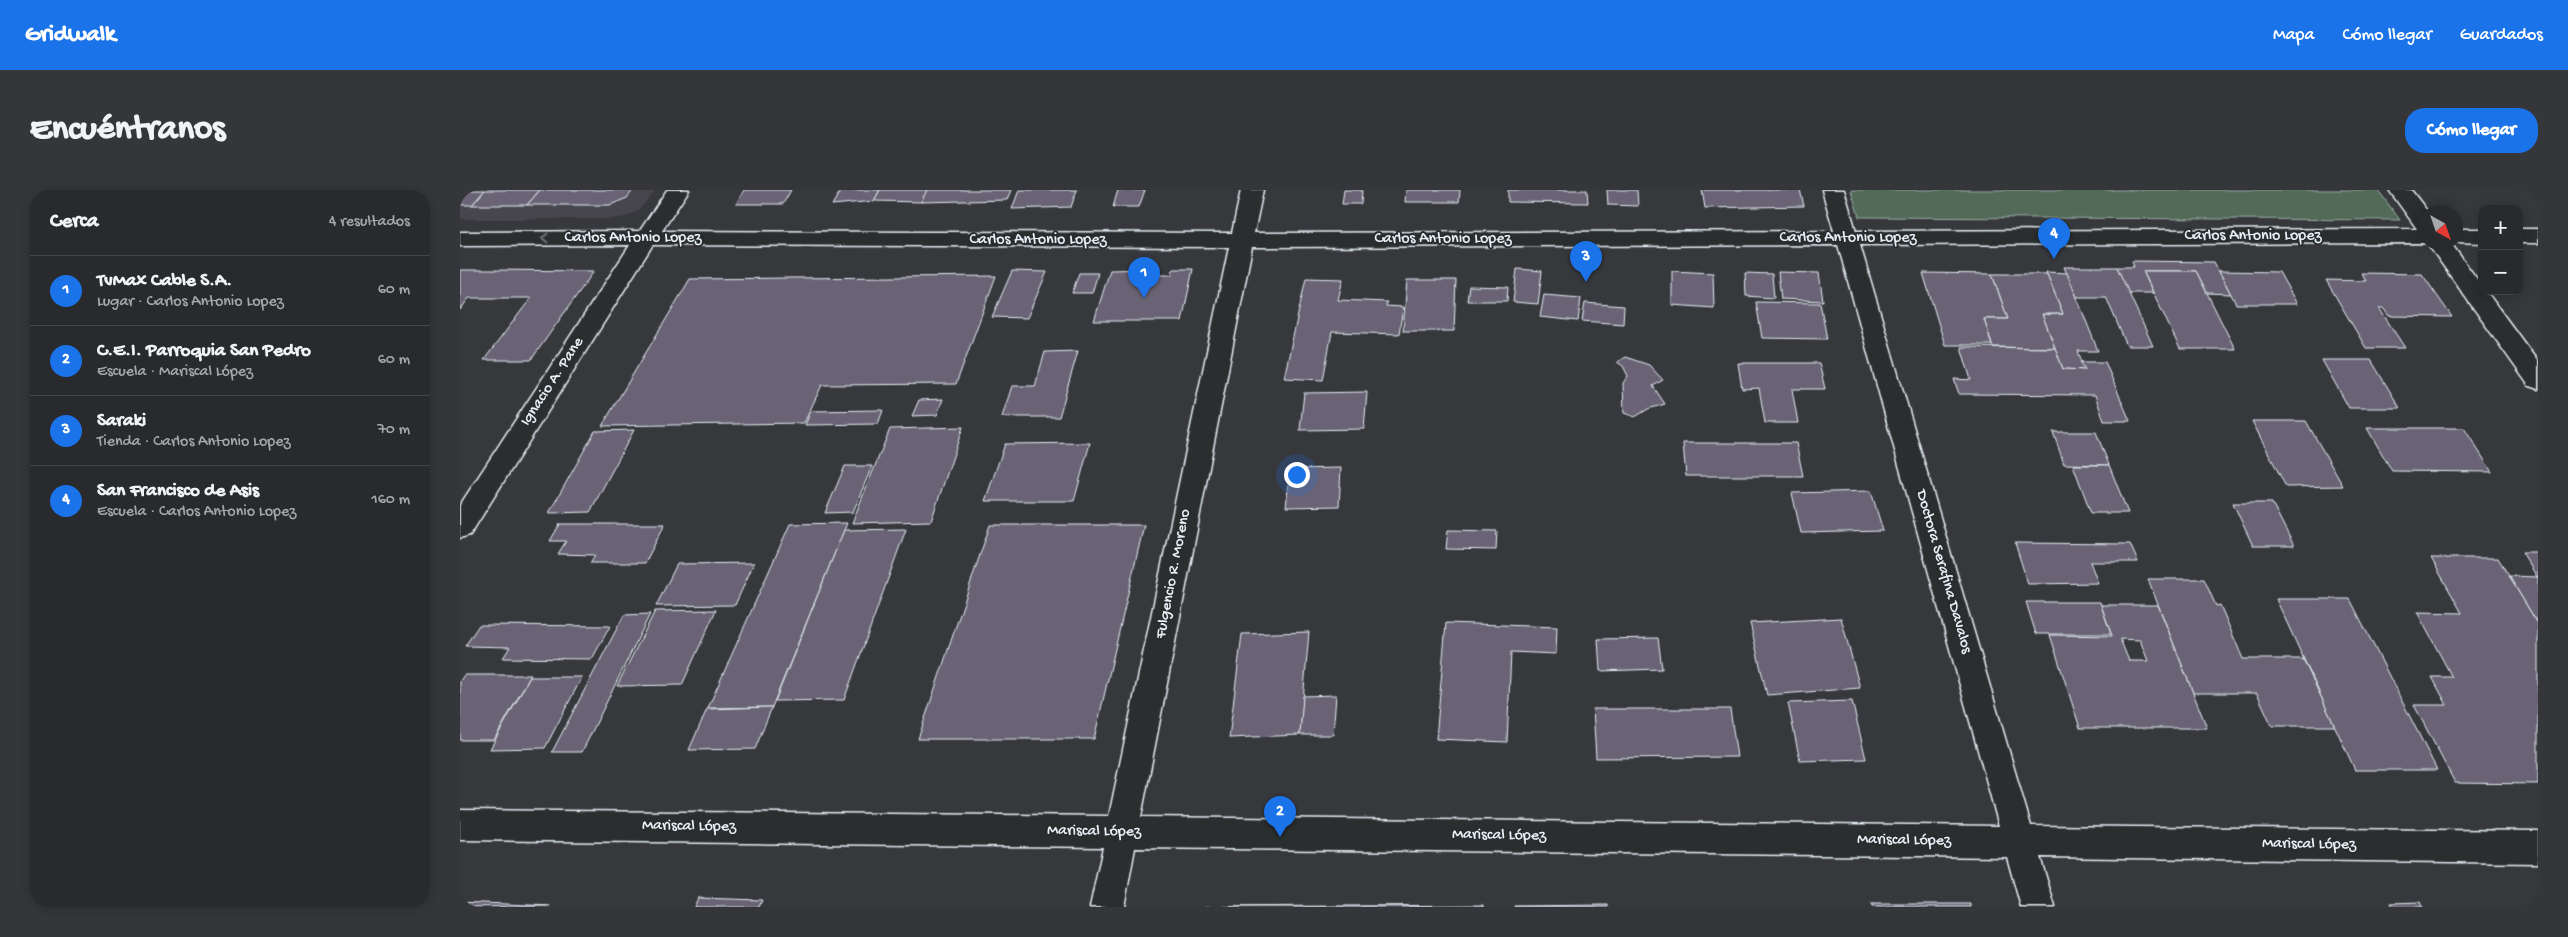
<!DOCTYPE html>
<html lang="es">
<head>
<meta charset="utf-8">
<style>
  body { margin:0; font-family:"Gochi Hand",sans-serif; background:#353639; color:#f1f3f6 }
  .controls { position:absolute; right:15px; top:15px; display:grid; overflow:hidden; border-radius:10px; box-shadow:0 2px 12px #0003 }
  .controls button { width:45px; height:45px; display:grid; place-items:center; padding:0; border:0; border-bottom:1px solid #454649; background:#292a2d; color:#f1f3f6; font:25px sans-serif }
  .compass { position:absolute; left:1958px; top:15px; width:45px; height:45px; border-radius:50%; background:#292a2d; box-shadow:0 2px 12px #0003; rotate:140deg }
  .you { position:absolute; left:836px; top:284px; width:18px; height:18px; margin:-12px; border:4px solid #fff; border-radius:50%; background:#1a73e8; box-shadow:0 0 0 8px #1a73e833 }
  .badge { display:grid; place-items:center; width:32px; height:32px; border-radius:50%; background:#1a73e8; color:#fff; font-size:16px; font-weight:700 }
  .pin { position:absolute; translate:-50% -41px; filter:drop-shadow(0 1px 2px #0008) }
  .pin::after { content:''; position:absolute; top:26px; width:18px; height:15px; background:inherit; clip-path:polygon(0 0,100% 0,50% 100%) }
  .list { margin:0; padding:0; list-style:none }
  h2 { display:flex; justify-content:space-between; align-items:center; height:65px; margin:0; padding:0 20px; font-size:21px }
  h2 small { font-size:16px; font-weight:400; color:#a5a7aa }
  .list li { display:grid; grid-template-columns:32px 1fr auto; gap:15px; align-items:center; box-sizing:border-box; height:70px; padding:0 20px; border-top:1px solid #454649 }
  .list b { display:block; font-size:19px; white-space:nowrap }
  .list p { margin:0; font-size:16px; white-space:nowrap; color:#a5a7aa }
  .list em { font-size:16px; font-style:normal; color:#a5a7aa }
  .map { position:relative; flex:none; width:2078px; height:717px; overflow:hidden; border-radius:20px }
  header { display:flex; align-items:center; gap:30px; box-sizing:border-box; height:70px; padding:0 25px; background:#1a73e8; color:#fff }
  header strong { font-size:24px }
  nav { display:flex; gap:28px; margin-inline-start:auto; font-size:18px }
  .intro { display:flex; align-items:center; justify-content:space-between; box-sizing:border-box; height:120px; padding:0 30px }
  h1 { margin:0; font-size:35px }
  .button { padding:12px 22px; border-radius:20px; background:#1a73e8; color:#fff; font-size:18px; font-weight:700 }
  main { display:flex; gap:30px; padding:0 30px }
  aside { flex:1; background:#292a2d; border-radius:20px; box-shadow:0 2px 12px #0003 }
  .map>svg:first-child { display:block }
  .built { fill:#46454d }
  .green { fill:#526b59; stroke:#9daea8 }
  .building { fill:#696375; stroke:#e8f1f8; fill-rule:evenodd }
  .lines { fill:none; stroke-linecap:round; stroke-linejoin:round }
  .minor-casing { stroke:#e8f1f8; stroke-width:3 }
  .tertiary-casing { stroke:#e8f1f8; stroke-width:3 }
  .secondary-casing { stroke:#e8f1f8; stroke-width:3 }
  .minor { fill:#2a2d2e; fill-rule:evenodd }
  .tertiary { fill:#2a2d2e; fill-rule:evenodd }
  .secondary { fill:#2a2d2e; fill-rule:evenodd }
  .oneway { stroke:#6c7275 }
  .labels { text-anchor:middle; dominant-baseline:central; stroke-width:4; stroke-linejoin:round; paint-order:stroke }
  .street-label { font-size:16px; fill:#e8f1f8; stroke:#2a2d2e }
</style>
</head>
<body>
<header>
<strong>Gridwalk</strong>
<nav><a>Mapa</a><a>Cómo llegar</a><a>Guardados</a></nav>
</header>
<div class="intro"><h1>Encuéntranos</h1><a class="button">Cómo llegar</a></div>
<main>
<aside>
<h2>Cerca<small>4 resultados</small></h2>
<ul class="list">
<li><span class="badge">1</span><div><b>TvMax Cable S.A.</b><p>Lugar · Carlos Antonio Lopez</p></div><em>60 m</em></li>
<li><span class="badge">2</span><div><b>C.E.I. Parroquia San Pedro</b><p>Escuela · Mariscal López</p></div><em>60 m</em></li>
<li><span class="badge">3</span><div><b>Saraki</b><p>Tienda · Carlos Antonio Lopez</p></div><em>70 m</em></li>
<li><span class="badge">4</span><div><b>San Francisco de Asis</b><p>Escuela · Carlos Antonio Lopez</p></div><em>160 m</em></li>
</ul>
</aside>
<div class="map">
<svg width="2078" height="717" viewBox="0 0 2078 717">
  <rect width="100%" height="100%" fill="#37383c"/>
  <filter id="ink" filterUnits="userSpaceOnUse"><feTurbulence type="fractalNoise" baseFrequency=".02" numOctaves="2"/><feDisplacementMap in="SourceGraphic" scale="10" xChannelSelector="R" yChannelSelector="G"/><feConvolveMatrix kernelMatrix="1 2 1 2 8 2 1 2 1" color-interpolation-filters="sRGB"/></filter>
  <g filter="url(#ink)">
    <polygon class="built" points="0,0 196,0 178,21 165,27 152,29 0,29"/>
    <polygon class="green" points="1391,0 1918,0 1940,30 1399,27"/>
    <g class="building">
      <polygon points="2,0 25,0 12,15 0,15"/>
      <polygon points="25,0 80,0 67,15 12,15"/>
      <polygon points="80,0 173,0 167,8 150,15 67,15"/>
      <polygon points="284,0 331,0 323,14 276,14"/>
      <polygon points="381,0 420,0 414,11 372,15"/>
      <polygon points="420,0 468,0 461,12 414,11"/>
      <polygon points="467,0 551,0 547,10 461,12"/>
      <polygon points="559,0 617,0 611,17 552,19"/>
      <polygon points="658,0 685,0 679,17 653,17"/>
      <polygon points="884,0 902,0 901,14 882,14"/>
      <polygon points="946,0 1000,0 999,12 945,12"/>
      <polygon points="1048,0 1127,0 1128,13 1048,12"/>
      <polygon points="1147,0 1177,0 1178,16 1148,15"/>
      <polygon points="1242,0 1340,0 1344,16 1245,18"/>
      <polygon points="1672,71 1754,72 1771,104 1747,103 1736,81 1683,81 1693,103 1668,103 1657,77 1674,77"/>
      <polygon points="1604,77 1657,77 1693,156 1667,156 1646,107 1617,107"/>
      <polygon points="691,79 690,85 712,85 713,79 733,79 722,131 634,131 650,80"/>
      <polygon points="1057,79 1082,81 1078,114 1053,112"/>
      <polygon points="0,80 31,80 134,81 71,170 24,170 71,108 9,108 0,120"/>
      <polygon points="552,81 587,82 567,128 532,127"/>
      <polygon points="1212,81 1253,83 1254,118 1212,115"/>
      <polygon points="1683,81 1736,81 1775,159 1720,159"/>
      <polygon points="1759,81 1819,82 1837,114 1776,114"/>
      <polygon points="1318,82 1359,83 1363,111 1321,109"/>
      <polygon points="1586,82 1607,83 1638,161 1618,161 1625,180 1603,179 1582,124 1603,124"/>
      <polygon points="619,83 638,83 632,103 612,103"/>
      <polygon points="1285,83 1312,84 1314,108 1286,106"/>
      <polygon points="1463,83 1532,84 1548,129 1524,129 1532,155 1485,155"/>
      <polygon points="1901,83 1962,84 1992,127 1929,126 1923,118 1919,118 1945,158 1906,158 1866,90 1906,91"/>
      <polygon points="1532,84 1587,84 1603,124 1582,124 1595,158 1533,157 1524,129 1548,129"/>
      <polygon points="536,86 496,194 362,195 344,233 142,236 230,89"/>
      <polygon points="846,88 883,89 878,110 927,112 926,116 943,117 939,144 872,142 863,190 824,188"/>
      <polygon points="947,90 996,90 994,141 943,141"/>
      <polygon points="1009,96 1048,97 1047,111 1007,111"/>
      <polygon points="1084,105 1121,108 1118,131 1080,127"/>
      <polygon points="1296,112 1360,113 1367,149 1302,148"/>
      <polygon points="1125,113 1164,116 1163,134 1122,131"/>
      <polygon points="1501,157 1595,158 1603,179 1625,180 1621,172 1645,172 1670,231 1644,231 1635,205 1499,204 1494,189 1511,190"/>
      <polygon points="618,161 599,227 542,227 552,196 575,196 585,162"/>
      <polygon points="1165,167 1189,175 1203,190 1193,196 1205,214 1188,219 1175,227 1164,223 1163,193 1168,186 1163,176 1157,172"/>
      <polygon points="1862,170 1911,170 1940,218 1889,218"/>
      <polygon points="1278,173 1359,173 1365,199 1332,199 1338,233 1305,233 1299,198 1282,199"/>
      <polygon points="907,202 904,239 840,240 844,203"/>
      <polygon points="483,209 477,225 452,226 459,210"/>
      <polygon points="423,220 418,234 345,235 351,221"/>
      <polygon points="1792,231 1846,231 1883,296 1826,297"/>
      <polygon points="503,237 471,331 392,333 430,239"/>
      <polygon points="1907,238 2004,238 2032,282 1932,281"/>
      <polygon points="174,240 130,322 89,323 135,241"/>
      <polygon points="1593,242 1636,242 1649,275 1604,274"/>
      <polygon points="630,253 614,311 525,311 545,254"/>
      <polygon points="1223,253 1336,253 1343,286 1226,286"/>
      <polygon points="1613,275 1649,275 1668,323 1631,323"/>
      <polygon points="385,276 412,276 393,322 365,323"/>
      <polygon points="881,278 879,316 826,317 830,279"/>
      <polygon points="1411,301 1423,341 1341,343 1332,303"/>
      <polygon points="1773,313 1812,313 1834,356 1793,356"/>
      <polygon points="387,333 312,517 248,518 330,334"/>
      <polygon points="100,334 205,334 185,373 130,373 135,365 98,364 106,351 90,351"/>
      <polygon points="530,335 684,335 634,549 458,549"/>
      <polygon points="446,339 384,510 315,511 384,340"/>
      <polygon points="988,340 1037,341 1036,360 986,359"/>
      <polygon points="1555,353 1670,354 1678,372 1630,372 1638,393 1568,394"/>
      <polygon points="2062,362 2078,362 2078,387 2077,387"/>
      <polygon points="1971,368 2038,368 2078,434 2078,594 1995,593 1954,515 1987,515 1972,487 1992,487 1957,422 2002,423"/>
      <polygon points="294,373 275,415 196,416 217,374"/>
      <polygon points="2049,386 2078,387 2078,434"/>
      <polygon points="1688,389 1744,389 1756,416 1760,415 1783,469 1843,469 1875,536 1812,536 1797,503 1733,503"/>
      <polygon points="1816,409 1890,409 1977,580 1895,580"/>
      <polygon points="1566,412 1640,412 1651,444 1576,444"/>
      <path d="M1641 415H1698L1747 538H1620L1590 445 1652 446ZM1660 449 1680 450 1688 471H1669Z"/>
      <polygon points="256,420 222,495 157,496 195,421"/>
      <polygon points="190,424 122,562 92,562 164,425"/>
      <polygon points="1381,428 1400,498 1307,505 1290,433"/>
      <polygon points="986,433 1097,437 1096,464 1051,462 1047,552 976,549"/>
      <polygon points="19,435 150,436 132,469 43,468 50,457 5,456"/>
      <polygon points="849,442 840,545 769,548 782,444"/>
      <polygon points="1198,448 1202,479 1140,481 1138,449"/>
      <polygon points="4,485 71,485 34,550 0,550 0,491"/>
      <polygon points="70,487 122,487 85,558 30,559"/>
      <polygon points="876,505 873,545 840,545 843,506"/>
      <polygon points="1392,511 1406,569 1340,571 1328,513"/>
      <polygon points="312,517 295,559 229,560 247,519"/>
      <polygon points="1133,519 1270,519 1277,567 1136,568"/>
      <polygon points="238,708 302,710 299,717 234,717"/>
      <polygon points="0,712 91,716 0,717"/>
      <polygon points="1960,712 1962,717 1933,717 1931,713"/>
      <polygon points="1411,714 1511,714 1511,717 1412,717"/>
      <polygon points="1024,715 1024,717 744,717"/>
      <polygon points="1148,715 1148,717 1054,717 1054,716"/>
    </g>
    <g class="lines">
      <g class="minor-casing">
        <g id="minor">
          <path d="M781 0H803L794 43 1374 41 1362 0H1384L1396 41 1957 39 1929 0H1951L1968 22H1966V52H1990L2022 96V101H2026L2078 172V199L2069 196 1967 53 1400 55 1571 636 2078 641V673L1580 667 1595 717H1561L1547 667 675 658 664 717H630L643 657 0 650V620L649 626 769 57 186 55 178 53 175 48 178 43 186 41 772 43ZM1378 55 1539 636 681 627 792 57Z"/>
          <polygon points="1996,39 2022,39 2022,53 1994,52 1996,52"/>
          <rect x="2059" y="39" width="19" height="14"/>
        </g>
      </g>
      <g class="tertiary-casing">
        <polygon id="tertiary" points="186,41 194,43 197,48 10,345 0,348 0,315 170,55 0,56 0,42"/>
      </g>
      <g class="secondary-casing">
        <polygon id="secondary" points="207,0 229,0 194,53 186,55 178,53 175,48"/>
      </g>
      <use href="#minor" class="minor"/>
      <use href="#tertiary" class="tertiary"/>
      <use href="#secondary" class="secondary"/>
    </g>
    <defs><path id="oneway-chevron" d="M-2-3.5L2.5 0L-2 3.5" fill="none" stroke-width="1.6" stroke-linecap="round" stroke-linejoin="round" transform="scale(1.25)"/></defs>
    <use class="oneway" href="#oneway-chevron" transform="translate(85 48) rotate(180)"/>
  </g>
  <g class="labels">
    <g class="street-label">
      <text x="1793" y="46">Carlos Antonio Lopez</text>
      <text x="173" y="48">Carlos Antonio Lopez</text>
      <text x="1388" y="48">Carlos Antonio Lopez</text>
      <text x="983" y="49">Carlos Antonio Lopez</text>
      <text x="578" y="50">Carlos Antonio Lopez</text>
      <text transform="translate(93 192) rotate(-57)">Ignacio A. Pane</text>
      <text transform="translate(1483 382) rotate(74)">Doctora Serafina Davalos</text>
      <text transform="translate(714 384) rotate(-79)">Fulgencio R. Moreno</text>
      <text transform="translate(229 637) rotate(1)">Mariscal López</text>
      <text transform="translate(634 642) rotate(1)">Mariscal López</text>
      <text transform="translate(1039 646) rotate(1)">Mariscal López</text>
      <text transform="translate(1444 651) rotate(1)">Mariscal López</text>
      <text transform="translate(1849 655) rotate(1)">Mariscal López</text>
    </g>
  </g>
</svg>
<div class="controls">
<button>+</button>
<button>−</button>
</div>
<svg class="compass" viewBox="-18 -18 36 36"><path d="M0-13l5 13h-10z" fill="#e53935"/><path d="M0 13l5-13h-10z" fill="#a5a7aa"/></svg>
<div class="you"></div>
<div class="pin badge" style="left:684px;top:108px">1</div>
<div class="pin badge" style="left:820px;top:647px">2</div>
<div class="pin badge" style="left:1126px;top:92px">3</div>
<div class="pin badge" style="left:1594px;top:69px">4</div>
</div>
</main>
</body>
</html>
